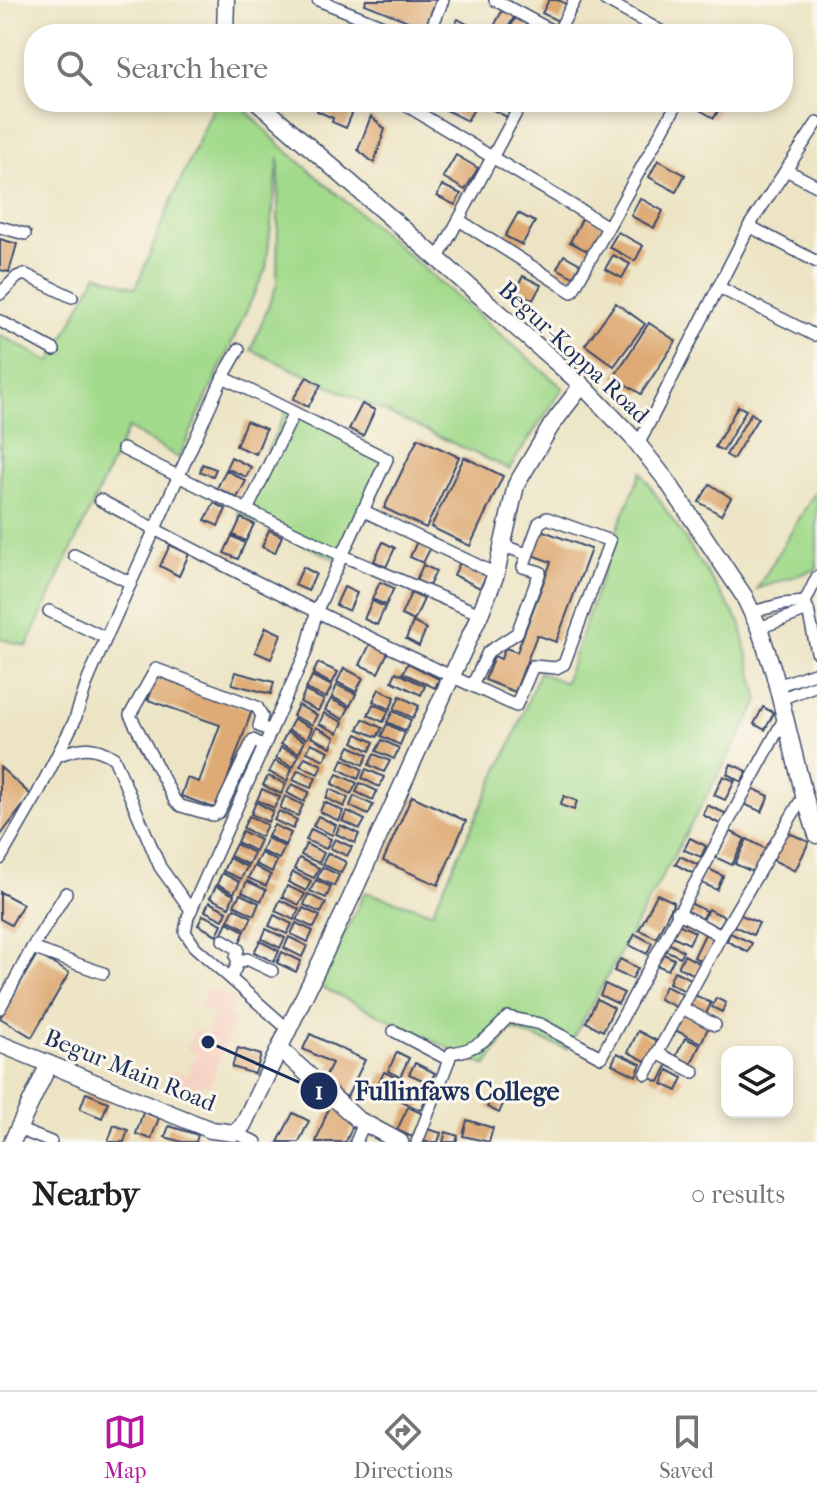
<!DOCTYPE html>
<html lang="en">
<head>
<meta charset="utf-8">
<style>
  body { margin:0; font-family:"IM FELL French Canon",serif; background:#f2f2f2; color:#202124 }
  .controls { position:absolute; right:24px; bottom:24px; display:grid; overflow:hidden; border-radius:16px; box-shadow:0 4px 12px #0003 }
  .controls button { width:72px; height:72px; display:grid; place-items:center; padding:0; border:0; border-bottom:2px solid #e0e0e0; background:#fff; color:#202124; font:40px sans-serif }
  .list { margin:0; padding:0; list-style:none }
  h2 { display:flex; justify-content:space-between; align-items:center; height:104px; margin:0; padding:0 32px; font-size:34px }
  h2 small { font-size:26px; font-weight:400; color:#757577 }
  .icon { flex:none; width:44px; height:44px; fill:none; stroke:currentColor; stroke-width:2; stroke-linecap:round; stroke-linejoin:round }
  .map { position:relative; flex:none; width:817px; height:1142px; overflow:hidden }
  .search { position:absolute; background:#fff; box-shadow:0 4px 12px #0003; left:24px; right:24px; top:24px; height:88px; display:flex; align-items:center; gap:20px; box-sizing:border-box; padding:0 28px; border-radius:32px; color:#757577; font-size:30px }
  .sheet { height:248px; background:#fff }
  nav { display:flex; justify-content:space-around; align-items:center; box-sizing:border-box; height:112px; border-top:2px solid #e0e0e0; background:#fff; font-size:22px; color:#757577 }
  nav a { display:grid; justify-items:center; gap:4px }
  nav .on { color:#b5179e }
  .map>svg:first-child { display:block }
  .built { fill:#f5d2c2 }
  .green { fill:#a2da8b; stroke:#5e8474; stroke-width:2 }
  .building { fill:#deab76 }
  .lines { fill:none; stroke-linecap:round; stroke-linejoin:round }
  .street-casing { stroke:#3a4a6d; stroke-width:14 }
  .secondary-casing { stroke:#3a4a6d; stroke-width:19 }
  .street { stroke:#fff; stroke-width:11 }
  .secondary { stroke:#fff; stroke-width:16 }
  .labels { text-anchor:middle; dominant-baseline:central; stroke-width:6; stroke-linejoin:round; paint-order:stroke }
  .street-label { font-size:24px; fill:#1b2f5e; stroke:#fbf7ec }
  .leader { fill:none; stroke:#1b2f5e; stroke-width:3 }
  .callout-dot { fill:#1b2f5e; stroke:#fbf7ec; stroke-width:3 }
  .mark-label { font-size:24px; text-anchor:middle; font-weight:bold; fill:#fff }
  .callout-label { font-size:26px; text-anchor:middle; font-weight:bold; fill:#1b2f5e; stroke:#fbf7ec; stroke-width:6; stroke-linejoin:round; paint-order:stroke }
</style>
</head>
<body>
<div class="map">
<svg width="817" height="1142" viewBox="0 0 817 1142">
  <rect width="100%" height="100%" fill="#fbf7ec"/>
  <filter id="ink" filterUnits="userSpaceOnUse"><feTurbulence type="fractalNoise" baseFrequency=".0125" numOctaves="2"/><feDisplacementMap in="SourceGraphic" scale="16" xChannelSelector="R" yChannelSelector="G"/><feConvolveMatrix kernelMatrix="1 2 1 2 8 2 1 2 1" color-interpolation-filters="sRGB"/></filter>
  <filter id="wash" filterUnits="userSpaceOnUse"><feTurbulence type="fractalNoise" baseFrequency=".006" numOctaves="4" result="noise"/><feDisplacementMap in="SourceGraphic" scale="32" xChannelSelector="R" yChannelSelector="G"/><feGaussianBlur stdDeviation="1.8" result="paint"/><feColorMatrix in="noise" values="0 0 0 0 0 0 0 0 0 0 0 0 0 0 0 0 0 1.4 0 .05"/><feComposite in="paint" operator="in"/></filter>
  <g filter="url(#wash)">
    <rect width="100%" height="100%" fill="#ece4c4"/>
    <polygon class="built" points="207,989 235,999 229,1016 235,1019 210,1086 202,1084 196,1100 166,1089 173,1071 188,1076 196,1054 186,1050 194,1030 207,1034 214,1013 200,1007"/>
    <g class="green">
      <polygon points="216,102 238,102 280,145 563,388 509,469 251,350 277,284 279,157 266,268 179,458 128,428 27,646 0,639 0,335 51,362 97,274 136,288 173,197"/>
      <polygon points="288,407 393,457 343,563 238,513"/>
      <polygon points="641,472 740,623 759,701 567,1049 511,1029 486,1066 319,986 365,892 432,912 516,732 539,672 565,683 619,525"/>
      <polygon points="817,489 817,569 757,589"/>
    </g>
    <g id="blocks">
      <g class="building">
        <polygon points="366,0 436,0 425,28 365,4"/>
        <polygon points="549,0 558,0 568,5 560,22 542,13"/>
        <polygon points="503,9 515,15 505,34 493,28"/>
        <polygon points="515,18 528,24 523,34 507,34"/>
        <polygon points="458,19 485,34 450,34"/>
        <polygon points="308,102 357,102 346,128 332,122 333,118 317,111 319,107"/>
        <polygon points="431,102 478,102 467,121"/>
        <polygon points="490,102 513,102 515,103 507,117 487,107"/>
        <polygon points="692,102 723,102 714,118 691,105"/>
        <polygon points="371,116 385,129 374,163 358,150"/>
        <polygon points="456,155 478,168 465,190 443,177"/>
        <polygon points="658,160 685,175 676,192 649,177"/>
        <polygon points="442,185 461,194 455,205 437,196"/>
        <polygon points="640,198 663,211 654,228 631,216"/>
        <polygon points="518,213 535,222 522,245 505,236"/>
        <polygon points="584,215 603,226 589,252 570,242"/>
        <polygon points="618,232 643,246 635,261 609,247"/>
        <polygon points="0,239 17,244 9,272 0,270"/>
        <polygon points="564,255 580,264 573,277 557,268"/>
        <polygon points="613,255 630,264 622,278 605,269"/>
        <polygon points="523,276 541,285 533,300 515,290"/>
        <polygon points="616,303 645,324 614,366 585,345"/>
        <polygon points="649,323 676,341 641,394 614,377"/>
        <polygon points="307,377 321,385 308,407 293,399"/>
        <polygon points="362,404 375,410 363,436 349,429"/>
        <polygon points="738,406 746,410 723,451 715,447"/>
        <polygon points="751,413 758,418 733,459 726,455"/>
        <polygon points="246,421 266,429 256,454 236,446"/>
        <polygon points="418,438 459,457 426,528 384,508"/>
        <polygon points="231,457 251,467 246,477 226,468"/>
        <polygon points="464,457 503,476 470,546 431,527"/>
        <polygon points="202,464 216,469 213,476 200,472"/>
        <polygon points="226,470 246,481 237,498 217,488"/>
        <polygon points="710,484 731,498 721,515 699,502"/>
        <polygon points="214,503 226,509 218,526 205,520"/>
        <polygon points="241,518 254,524 246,541 233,535"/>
        <polygon points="269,530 282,536 275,553 262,547"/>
        <polygon points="541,530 591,549 556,642 537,635 515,692 485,680 494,656 501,659 505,648 517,652 551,562 532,555"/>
        <polygon points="232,536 245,543 238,559 224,553"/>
        <polygon points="418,539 432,545 423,563 410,557"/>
        <polygon points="383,542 395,548 386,567 374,561"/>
        <polygon points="170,545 189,554 179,576 160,566"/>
        <polygon points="461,560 488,573 480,588 454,575"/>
        <polygon points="423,565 436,571 429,586 416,580"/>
        <polygon points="303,567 316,574 308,591 295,585"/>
        <polygon points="380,582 394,588 386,605 372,599"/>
        <polygon points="344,587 357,593 349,611 336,605"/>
        <polygon points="411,593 424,599 414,621 401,615"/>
        <polygon points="372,601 385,607 377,625 364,619"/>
        <polygon points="413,622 426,629 419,646 406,639"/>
        <polygon points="266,627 281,634 271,659 255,652"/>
        <polygon points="370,644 388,652 378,673 360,665"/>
        <polygon points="318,663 338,672 332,684 313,674"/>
        <polygon points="408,663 439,679 435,688 403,673"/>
        <polygon points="344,668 363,678 356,692 337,682"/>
        <polygon points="235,672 274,682 271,694 232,684"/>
        <polygon points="396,672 425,686 421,695 392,681"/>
        <polygon points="157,676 252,710 217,809 181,796 187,778 199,782 220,725 145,699 149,698"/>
        <polygon points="312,676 332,686 326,698 306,689"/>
        <polygon points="337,685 356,694 350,706 332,697"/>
        <polygon points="379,689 395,697 390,709 373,701"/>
        <polygon points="305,691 324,700 318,711 300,702"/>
        <polygon points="400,696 419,706 413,718 394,709"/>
        <polygon points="331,699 349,708 343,719 325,710"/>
        <polygon points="373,704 389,711 383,722 368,715"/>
        <polygon points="298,705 317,715 312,725 293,716"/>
        <polygon points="763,707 774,713 765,730 754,724"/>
        <polygon points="393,711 411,720 406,731 387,722"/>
        <polygon points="324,713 343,722 338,733 319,724"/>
        <polygon points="294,719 312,728 307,739 288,730"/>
        <polygon points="363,719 382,728 377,737 358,729"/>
        <polygon points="387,724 405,733 400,745 381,736"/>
        <polygon points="316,727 335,737 331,747 311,737"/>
        <polygon points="287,732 305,741 299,753 281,744"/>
        <polygon points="357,734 374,742 370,751 353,742"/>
        <polygon points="382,740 399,748 394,759 376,751"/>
        <polygon points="311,743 329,751 324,760 307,752"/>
        <polygon points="350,746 368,755 363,765 345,756"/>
        <polygon points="281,747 299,755 293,767 276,758"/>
        <polygon points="374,754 390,761 384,772 369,765"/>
        <polygon points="305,757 322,765 318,774 300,766"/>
        <polygon points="343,759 362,769 358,779 339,769"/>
        <polygon points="275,761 292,769 287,781 269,772"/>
        <polygon points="731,764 747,771 742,782 727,774"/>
        <polygon points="0,767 31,795 0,836"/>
        <polygon points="366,769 384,777 379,787 362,778"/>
        <polygon points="298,770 316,778 311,788 293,780"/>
        <polygon points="337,774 357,783 351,794 332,784"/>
        <polygon points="268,776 286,784 281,794 263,785"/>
        <polygon points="723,776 735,781 725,800 714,795"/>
        <polygon points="360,783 377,791 373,800 356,792"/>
        <polygon points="292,784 309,792 304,802 287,793"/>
        <polygon points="752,788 769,796 762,812 744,804"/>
        <polygon points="262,789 280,797 274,808 257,800"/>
        <polygon points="330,789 348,798 344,807 326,798"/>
        <polygon points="285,796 303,805 298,816 280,808"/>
        <polygon points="354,796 373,805 368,815 350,806"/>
        <polygon points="412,796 466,821 438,885 383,861"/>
        <polygon points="564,796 577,801 574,810 560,805"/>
        <polygon points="256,802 273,811 268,822 251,814"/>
        <polygon points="324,802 343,811 339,821 320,812"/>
        <polygon points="707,805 727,814 722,825 703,815"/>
        <polygon points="279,811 297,820 293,829 274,820"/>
        <polygon points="347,811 365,820 360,829 342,821"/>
        <polygon points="249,816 267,825 261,837 243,828"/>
        <polygon points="318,816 336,825 332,835 313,826"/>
        <polygon points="274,825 291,833 285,845 268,836"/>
        <polygon points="340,825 359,834 355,843 336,834"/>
        <polygon points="311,829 331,839 326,849 306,840"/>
        <polygon points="728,830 745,839 732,865 715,857"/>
        <polygon points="242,831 260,840 255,851 237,842"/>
        <polygon points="787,832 809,842 795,871 773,860"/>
        <polygon points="267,838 285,847 279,859 261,851"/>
        <polygon points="690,838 706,846 701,857 684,850"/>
        <polygon points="335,839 352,847 347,856 330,848"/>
        <polygon points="747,839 766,849 755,873 735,864"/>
        <polygon points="236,844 254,853 248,865 230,856"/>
        <polygon points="306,844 324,853 319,863 301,855"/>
        <polygon points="261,853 277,861 272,872 255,864"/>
        <polygon points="328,853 346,862 341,873 322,864"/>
        <polygon points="680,856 698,865 694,874 675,864"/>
        <polygon points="229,858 247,867 241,879 223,871"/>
        <polygon points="299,858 319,868 314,878 294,869"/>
        <polygon points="254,866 271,875 266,886 248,878"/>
        <polygon points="322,867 339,875 334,886 317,878"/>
        <polygon points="707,868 723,876 717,890 700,882"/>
        <polygon points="293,872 311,881 306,891 288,882"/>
        <polygon points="222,873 240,882 234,893 217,884"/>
        <polygon points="316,880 331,887 326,898 310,891"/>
        <polygon points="247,881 266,890 261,901 242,892"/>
        <polygon points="216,886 234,895 229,907 210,898"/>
        <polygon points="287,886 305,894 299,905 282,897"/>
        <polygon points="0,892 23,904 11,925 0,919"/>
        <polygon points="240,894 259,903 254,915 234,905"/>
        <polygon points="308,894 326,903 321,913 304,905"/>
        <polygon points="657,894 674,902 656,938 639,930"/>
        <polygon points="280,900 299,909 294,920 275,911"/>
        <polygon points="209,902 227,911 223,920 205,911"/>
        <polygon points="688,902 706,911 701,920 684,912"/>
        <polygon points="234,908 252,917 246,929 228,920"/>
        <polygon points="303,908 320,916 314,928 297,920"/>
        <polygon points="708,909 725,917 719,928 703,920"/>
        <polygon points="739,914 759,923 753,935 734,926"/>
        <polygon points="203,915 222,924 217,935 198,925"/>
        <polygon points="274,915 292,924 287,934 269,926"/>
        <polygon points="227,922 245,931 239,944 221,935"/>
        <polygon points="296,923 313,931 308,942 291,934"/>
        <polygon points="676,923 695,932 689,944 670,935"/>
        <polygon points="266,929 285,938 280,948 262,939"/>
        <polygon points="706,932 715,937 703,962 694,957"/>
        <polygon points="730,933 752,943 748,952 727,941"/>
        <polygon points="635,934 652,943 647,954 629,945"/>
        <polygon points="289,937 307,946 302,957 284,948"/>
        <polygon points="260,941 279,951 274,962 254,952"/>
        <polygon points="666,942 683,951 680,957 663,949"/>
        <polygon points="282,952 301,961 296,972 277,963"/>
        <polygon points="659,952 674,959 668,970 654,964"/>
        <polygon points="37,954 69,973 32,1037 0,1018"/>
        <polygon points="684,955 701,964 695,975 678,967"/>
        <polygon points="620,959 638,968 632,979 614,971"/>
        <polygon points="674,971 691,979 685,991 669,983"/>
        <polygon points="605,984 624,993 618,1004 600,995"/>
        <polygon points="665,986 682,994 676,1007 659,999"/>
        <polygon points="695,995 711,1003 706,1014 689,1006"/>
        <polygon points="716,998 726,1003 722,1012 712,1007"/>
        <polygon points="597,999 614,1008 603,1031 586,1022"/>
        <polygon points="681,1013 709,1026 701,1043 673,1029"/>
        <polygon points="638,1031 657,1041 647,1062 628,1052"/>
        <polygon points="310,1034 365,1060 347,1097 321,1085 332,1063 303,1049"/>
        <polygon points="685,1038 700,1045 691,1064 676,1056"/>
        <polygon points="238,1048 261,1055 255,1074 232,1067"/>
        <polygon points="397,1052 409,1058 400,1077 388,1071"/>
        <polygon points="617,1053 641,1064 636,1076 612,1064"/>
        <polygon points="657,1059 668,1064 659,1082 648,1077"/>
        <polygon points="415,1063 435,1073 429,1083 409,1074"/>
        <polygon points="668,1070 683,1078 677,1091 662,1084"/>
        <polygon points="384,1072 401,1080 392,1098 375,1090"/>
        <polygon points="406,1089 426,1099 420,1110 401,1101"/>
        <polygon points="86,1093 108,1102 102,1118 80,1109"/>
        <polygon points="492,1096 504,1102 499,1113 487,1107"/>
        <polygon points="330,1104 354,1122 346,1142 316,1142"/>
        <polygon points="408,1107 423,1114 412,1137 397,1130"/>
        <polygon points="143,1112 159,1118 151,1139 136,1134"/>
        <polygon points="293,1113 309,1121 299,1142 278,1142"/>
        <polygon points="467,1120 493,1128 489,1142 463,1136"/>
        <polygon points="114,1125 128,1130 124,1142 108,1142"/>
        <polygon points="169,1126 198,1135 196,1142 182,1142 165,1137"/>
        <polygon points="427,1129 441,1133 438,1142 423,1142"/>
        <polygon points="446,1132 458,1136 456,1142 443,1142"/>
      </g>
    </g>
  </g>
  <g filter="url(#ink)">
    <use href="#blocks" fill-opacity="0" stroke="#3a4a6d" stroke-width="2"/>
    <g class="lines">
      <g class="street-casing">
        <g id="street">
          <polyline points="318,0 403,34"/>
          <polyline points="495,0 558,34"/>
          <polyline points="605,0 666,34"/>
          <polyline points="429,34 443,0"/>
          <polyline points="557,34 575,0"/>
          <polyline points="409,107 608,227"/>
          <polyline points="786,170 817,186"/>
          <polyline points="459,220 572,292 678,102"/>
          <polyline points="749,226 817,262"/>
          <polyline points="0,227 25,234"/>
          <polyline points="438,258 522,102"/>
          <polyline points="718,287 814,335"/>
          <polyline points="0,294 17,277 24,274 72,297"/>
          <polyline points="0,321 54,350"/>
          <polyline points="223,377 387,459 317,610 306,652 188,917 185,932 195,947 289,1030"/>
          <polyline points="294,413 247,510 341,555 480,614"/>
          <polyline points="638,445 751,223 817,123"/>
          <polyline points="123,449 247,510"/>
          <path d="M100 500C235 573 375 642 516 706L533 666 556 668 564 664 610 541 547 518 539 523 523 567 540 572 517 633 488 652 472 686"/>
          <polyline points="362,510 496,574"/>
          <polyline points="503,546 527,554"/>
          <polyline points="74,555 131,583"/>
          <polyline points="808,610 817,652"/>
          <polyline points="49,611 106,638"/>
          <polyline points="752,612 783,604 805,602"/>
          <polyline points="759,628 808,610 805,602 817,577"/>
          <polyline points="777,686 817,672"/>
          <polyline points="780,699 817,685"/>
          <polyline points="264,746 253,740 219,812 213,815 181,806 175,801 130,715 156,669 257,707 262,716 259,726 271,731"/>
          <path d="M57 756C80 747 92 744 114 758L160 867 191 910"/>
          <polyline points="0,859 38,793 74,722 88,680 106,638 223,377 239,349"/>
          <polyline points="677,912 721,936"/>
          <polyline points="223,940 238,949 236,957 238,963 231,978"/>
          <polyline points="32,948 103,973"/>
          <polyline points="238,963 247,959 272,971"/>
          <polyline points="0,1008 32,948 66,893"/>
          <polyline points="682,1008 715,1025"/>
          <polyline points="394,1031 449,1060 417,1142"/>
          <polyline points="657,1053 694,1072"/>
          <path d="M449 1060 451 1053C478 1050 490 1036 508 1017L540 1024 601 1057 784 719"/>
          <polyline points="646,1074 721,936 804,795"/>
          <polyline points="18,1129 51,1142"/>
          <polyline points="235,1133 256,1142"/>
          <polyline points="356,1142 364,1123"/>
        </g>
      </g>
      <g class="secondary-casing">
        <g id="secondary">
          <polyline points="225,34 226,0"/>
          <polyline points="258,102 582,385 634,439 667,481 744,596 759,628 774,673 804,795 817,835"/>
          <polyline points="0,1044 211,1130 235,1133 243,1125 349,902 480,614 496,574 516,485 551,426 582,385"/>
          <polyline points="280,1049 357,1119 400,1142"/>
          <polyline points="12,1142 49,1064"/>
        </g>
      </g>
      <use href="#street" class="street"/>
      <use href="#secondary" class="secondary"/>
    </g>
  </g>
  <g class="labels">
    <g class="street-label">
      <text transform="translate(574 352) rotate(43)">Begur-Koppa Road</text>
      <text transform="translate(130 1070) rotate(22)">Begur Main Road</text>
    </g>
  </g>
  <path class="leader" d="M208 1042L319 1091"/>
  <g class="callout-dot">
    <circle cx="208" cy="1042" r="8"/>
    <circle cx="319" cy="1091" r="20"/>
  </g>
  <g class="mark-label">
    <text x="319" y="1099">1</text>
  </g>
  <g class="callout-label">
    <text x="457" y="1100">Fullinfaws College</text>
  </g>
</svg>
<div class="controls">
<button><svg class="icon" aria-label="layers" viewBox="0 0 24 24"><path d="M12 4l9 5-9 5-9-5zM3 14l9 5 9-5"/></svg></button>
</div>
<div class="search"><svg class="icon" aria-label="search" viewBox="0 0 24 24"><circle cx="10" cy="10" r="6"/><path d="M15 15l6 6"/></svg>Search here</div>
</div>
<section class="sheet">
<h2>Nearby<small>0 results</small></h2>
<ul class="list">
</ul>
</section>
<nav>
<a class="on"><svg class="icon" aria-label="map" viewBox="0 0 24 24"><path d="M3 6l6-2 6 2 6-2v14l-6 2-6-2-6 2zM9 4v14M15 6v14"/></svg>Map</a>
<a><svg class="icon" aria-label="directions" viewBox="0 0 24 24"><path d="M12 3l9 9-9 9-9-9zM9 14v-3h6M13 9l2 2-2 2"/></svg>Directions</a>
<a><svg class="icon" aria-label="saved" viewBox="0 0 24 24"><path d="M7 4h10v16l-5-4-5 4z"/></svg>Saved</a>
</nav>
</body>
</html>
